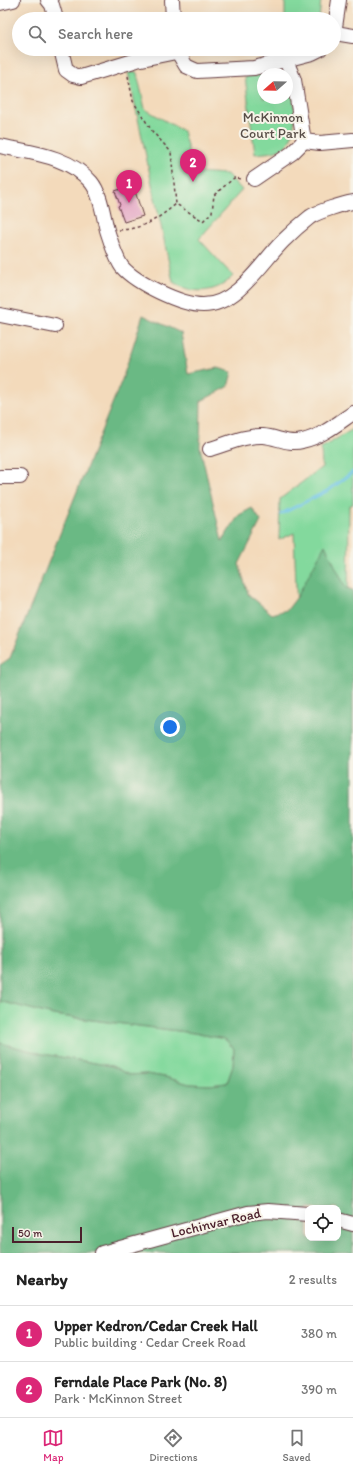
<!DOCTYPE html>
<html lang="en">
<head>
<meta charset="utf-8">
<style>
  body { margin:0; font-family:Itim,sans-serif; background:#f2f2f2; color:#222 }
  .controls { position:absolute; right:12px; bottom:12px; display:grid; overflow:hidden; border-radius:8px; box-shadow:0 4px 16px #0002 }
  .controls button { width:36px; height:36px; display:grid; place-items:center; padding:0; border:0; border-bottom:1px solid #e0e0e0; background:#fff; color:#222; font:20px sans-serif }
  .compass { position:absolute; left:257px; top:68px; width:36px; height:36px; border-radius:50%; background:#fff; box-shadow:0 4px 16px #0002; rotate:250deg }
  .scale { position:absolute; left:12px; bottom:10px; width:70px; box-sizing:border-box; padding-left:4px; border:2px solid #4a1f2b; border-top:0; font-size:11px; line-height:14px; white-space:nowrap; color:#4a1f2b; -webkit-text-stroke:3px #f7f3e8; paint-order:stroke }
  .you { position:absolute; left:170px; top:727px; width:14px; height:14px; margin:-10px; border:3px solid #fff; border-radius:50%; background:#1a73e8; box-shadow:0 0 0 6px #1a73e833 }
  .badge { display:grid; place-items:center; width:26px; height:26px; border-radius:50%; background:#db2777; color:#fff; font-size:13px; font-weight:700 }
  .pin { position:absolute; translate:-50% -33px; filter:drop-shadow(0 1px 2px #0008) }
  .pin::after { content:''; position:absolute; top:21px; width:14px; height:12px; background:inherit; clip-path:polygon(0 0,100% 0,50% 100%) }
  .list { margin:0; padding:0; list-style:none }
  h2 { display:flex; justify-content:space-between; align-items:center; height:52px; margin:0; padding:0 16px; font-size:17px }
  h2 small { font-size:13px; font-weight:400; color:#767676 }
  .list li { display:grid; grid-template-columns:26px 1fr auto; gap:12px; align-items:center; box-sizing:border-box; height:56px; padding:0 16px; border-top:1px solid #e0e0e0 }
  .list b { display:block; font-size:15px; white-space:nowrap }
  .list p { margin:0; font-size:13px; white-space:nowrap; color:#767676 }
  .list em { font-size:13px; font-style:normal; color:#767676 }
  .icon { flex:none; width:22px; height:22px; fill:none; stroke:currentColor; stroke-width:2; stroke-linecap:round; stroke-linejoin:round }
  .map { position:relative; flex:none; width:353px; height:1253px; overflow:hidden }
  .search { position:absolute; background:#fff; box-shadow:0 4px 16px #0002; left:12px; right:12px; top:12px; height:44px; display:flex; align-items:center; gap:10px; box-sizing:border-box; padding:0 14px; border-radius:22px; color:#767676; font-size:15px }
  .sheet { height:164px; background:#fff }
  nav { display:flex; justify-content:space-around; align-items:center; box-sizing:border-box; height:56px; border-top:1px solid #e0e0e0; background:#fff; font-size:11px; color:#767676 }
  nav a { display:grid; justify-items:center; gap:2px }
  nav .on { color:#db2777 }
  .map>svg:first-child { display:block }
  .green { fill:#83d99d; stroke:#667c64 }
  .forest { fill:#6ab984; stroke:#5a6c58; fill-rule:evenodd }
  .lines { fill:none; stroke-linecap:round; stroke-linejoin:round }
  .stream { stroke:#6bc3e9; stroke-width:3 }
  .building { fill:#e3a3c2 }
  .minor-casing { stroke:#633b41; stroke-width:16 }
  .path { stroke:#633b41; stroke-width:1.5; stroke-dasharray:3 3; stroke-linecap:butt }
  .minor { stroke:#fff; stroke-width:14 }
  .labels { text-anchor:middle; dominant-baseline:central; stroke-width:4; stroke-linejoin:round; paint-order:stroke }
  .park-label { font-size:14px; fill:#584e48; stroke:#f7f3e8 }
  .street-label { font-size:14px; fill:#4a1f2b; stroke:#f7f3e8 }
</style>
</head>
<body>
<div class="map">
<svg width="353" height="1253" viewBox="0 0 353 1253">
  <rect width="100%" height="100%" fill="#f7f3e8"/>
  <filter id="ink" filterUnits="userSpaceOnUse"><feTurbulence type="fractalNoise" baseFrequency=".025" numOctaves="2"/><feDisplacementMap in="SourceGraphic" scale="8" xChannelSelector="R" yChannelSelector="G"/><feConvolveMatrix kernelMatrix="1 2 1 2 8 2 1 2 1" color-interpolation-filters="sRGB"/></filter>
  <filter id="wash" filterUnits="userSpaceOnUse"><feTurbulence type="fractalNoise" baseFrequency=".012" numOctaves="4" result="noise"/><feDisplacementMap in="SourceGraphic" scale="16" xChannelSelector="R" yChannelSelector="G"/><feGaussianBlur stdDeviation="0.9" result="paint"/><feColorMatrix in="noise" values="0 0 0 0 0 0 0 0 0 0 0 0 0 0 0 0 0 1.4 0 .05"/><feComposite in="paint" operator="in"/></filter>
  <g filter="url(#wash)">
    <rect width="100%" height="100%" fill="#f3dabb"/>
    <g class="green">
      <polygon points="285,0 321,0 319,19 283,19 285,16"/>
      <path d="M128 72 137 73 145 109 183 131 194 172 227 174 242 190 199 239 233 276C217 294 192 295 173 282Z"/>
      <path d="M272 72 284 74H263V98H287V77C296 92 300 138 283 148 275 153 264 153 255 154L245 77Z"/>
      <polygon points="353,429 353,504 349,506 348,606 297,613 294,533 279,540 280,499 322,467 321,448"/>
      <polygon points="0,1001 53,1015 194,1033 225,1039 234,1049 233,1066 227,1083 210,1085 189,1084 165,1077 146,1074 129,1075 112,1066 43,1054 0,1043"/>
    </g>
    <path class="forest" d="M143 315 181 333 188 374 218 368 232 372 228 387 201 401 200 447 222 541 239 515 252 508 261 521 239 564 248 594 272 614 287 610 297 597 325 545 346 588 353 590V1253H0V1043L43 1054 112 1066 129 1075 146 1074 165 1077 189 1084 210 1085 227 1083 233 1066 234 1049 225 1039 194 1033 53 1015 0 1001V665L10 658 123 377ZM308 1208H338V1238H308Z"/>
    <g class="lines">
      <polyline class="stream" points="281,514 329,490 353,472"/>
    </g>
    <g id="blocks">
      <polygon class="building" points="133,185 143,216 124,222 118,206 120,205 115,191"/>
    </g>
  </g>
  <g filter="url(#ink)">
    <use href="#blocks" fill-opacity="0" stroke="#633b41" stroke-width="1"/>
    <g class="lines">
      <g class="minor-casing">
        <g id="minor">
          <polyline points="48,0 52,5 56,19"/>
          <polyline points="172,0 173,19"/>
          <polyline points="0,3 13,0"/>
          <polyline points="335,33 353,36"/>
          <polyline points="334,34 339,0"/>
          <polyline points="61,49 66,70 73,75 81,77 137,60 176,52"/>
          <polyline points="176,49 186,66 197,71 254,68 312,53 320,49"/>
          <polyline points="304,141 320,143 353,140"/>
          <path d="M0 146C32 153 69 156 91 182 101 194 103 215 107 230 111 242 115 257 122 267 136 283 181 305 203 305 237 305 262 262 283 241 291 233 301 224 310 217 319 211 343 204 353 202"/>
          <polyline points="254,179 292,153 304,141 294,80 286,60"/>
          <polyline points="0,315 55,326"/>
          <path d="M210 449C227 444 246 435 263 436 277 437 289 445 302 441 321 437 337 424 353 413"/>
          <polyline points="0,477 20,477"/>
          <polyline points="338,1220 353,1224"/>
          <polyline points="102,1253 248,1213 268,1211 308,1214"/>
        </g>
      </g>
      <g class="path">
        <polyline points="128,76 133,101 152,131 171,152 176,204"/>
        <path d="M119 230C143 229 158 219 176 204L203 221 212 212 214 195 234 178 242 179"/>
      </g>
      <use href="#minor" class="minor"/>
    </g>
  </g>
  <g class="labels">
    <g class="park-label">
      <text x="273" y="117">McKinnon<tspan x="273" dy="16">Court Park</tspan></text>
    </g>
    <g class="street-label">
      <text transform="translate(216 1223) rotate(-13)">Lochinvar Road</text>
    </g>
  </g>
</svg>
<div class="controls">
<button><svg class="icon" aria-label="locate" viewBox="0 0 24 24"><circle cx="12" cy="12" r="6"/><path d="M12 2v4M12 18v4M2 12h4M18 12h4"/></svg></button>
</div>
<svg class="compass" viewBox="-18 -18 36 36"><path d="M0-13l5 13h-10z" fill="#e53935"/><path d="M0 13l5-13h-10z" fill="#767676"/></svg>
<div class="scale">50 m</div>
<div class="you"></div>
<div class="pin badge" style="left:129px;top:203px">1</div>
<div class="pin badge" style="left:193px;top:182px">2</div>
<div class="search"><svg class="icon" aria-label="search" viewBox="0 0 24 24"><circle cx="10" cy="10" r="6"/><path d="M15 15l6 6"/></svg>Search here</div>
</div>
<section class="sheet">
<h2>Nearby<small>2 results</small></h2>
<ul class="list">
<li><span class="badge">1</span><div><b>Upper Kedron/Cedar Creek Hall</b><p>Public building · Cedar Creek Road</p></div><em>380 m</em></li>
<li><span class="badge">2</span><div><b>Ferndale Place Park (No. 8)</b><p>Park · McKinnon Street</p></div><em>390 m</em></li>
</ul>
</section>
<nav>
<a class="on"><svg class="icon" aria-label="map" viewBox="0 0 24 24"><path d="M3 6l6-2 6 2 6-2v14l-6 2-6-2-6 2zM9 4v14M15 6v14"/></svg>Map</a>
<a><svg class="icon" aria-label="directions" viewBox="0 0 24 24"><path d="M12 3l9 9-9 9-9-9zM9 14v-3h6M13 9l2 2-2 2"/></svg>Directions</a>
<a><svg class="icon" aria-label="saved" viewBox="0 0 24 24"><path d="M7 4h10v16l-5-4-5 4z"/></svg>Saved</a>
</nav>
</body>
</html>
